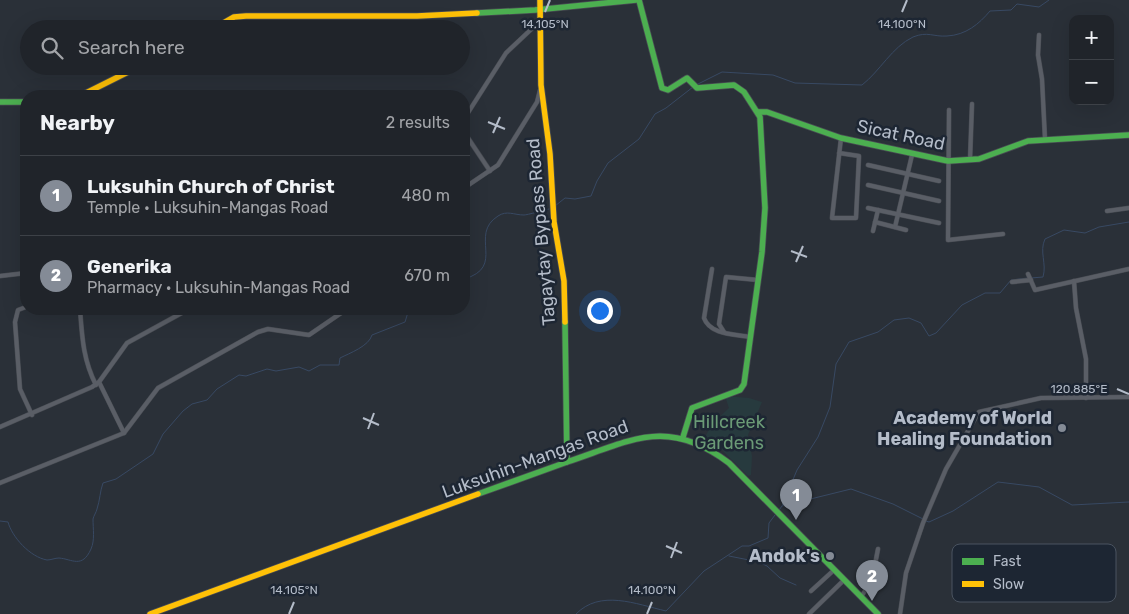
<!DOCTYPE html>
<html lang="en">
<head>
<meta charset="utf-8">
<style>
  body { margin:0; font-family:Rubik,sans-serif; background:#282c32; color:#f1f3f6 }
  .controls { position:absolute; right:15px; top:15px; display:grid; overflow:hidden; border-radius:10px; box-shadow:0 5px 20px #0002 }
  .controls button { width:45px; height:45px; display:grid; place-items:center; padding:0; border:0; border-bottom:1px solid #3d4147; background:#20242a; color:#f1f3f6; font:25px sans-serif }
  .you { position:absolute; left:599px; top:310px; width:18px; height:18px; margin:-12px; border:4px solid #fff; border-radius:50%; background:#1a73e8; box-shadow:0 0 0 8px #1a73e833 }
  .badge { display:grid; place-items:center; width:32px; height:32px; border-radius:50%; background:#848b96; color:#fff; font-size:16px; font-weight:700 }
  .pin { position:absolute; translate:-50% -41px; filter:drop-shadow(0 1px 2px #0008) }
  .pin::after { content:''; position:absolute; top:26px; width:18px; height:15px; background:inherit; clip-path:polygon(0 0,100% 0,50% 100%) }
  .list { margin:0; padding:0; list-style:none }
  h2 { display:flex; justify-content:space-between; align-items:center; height:65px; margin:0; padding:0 20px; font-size:21px }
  h2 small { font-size:16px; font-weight:400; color:#a2a4a8 }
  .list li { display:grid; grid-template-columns:32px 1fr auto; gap:15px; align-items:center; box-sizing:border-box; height:80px; padding:0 20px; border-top:1px solid #3d4147 }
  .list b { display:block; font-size:19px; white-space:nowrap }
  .list p { margin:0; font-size:16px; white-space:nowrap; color:#a2a4a8 }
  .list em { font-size:16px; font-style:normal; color:#a2a4a8 }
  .icon { flex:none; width:28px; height:28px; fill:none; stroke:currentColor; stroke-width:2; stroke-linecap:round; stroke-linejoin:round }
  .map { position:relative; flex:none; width:1129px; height:614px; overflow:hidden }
  .search { position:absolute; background:#20242a; box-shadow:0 5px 20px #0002; left:20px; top:20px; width:450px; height:55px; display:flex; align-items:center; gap:12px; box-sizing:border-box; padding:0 18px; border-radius:28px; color:#a2a4a8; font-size:19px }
  .panel { position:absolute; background:#20242a; box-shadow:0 5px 20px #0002; left:20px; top:90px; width:450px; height:225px; border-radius:20px }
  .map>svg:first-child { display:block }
  .green { fill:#273a3e }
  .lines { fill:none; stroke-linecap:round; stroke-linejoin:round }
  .stream { stroke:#384963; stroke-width:1 }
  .street-casing { stroke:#484c53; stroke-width:5 }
  .fast-casing { stroke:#484c53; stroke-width:7 }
  .slow-casing { stroke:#484c53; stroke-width:7 }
  .street { stroke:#5a5e66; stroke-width:4 }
  .fast { stroke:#4caf50; stroke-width:5.5 }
  .slow { stroke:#ffc107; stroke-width:5.5 }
  .ticks { fill:none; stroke:#b4bcc9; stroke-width:2 }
  .poi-dot { fill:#848b96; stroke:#1d2633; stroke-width:2 }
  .labels { text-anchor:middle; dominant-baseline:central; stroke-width:5; stroke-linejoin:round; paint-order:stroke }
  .street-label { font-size:18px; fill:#b4bcc9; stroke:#1d2633 }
  .poi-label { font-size:18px; font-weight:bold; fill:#b4bcc9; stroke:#1d2633; text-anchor:end }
  .park-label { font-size:18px; fill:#6b9a76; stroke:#1d2633 }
  .key { fill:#1d2633; stroke:#4a5360; stroke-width:1 }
  .key-label { font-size:14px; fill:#b4bcc9 }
  .ticks-label { font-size:12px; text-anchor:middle; fill:#b4bcc9; stroke:#1d2633; stroke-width:5; stroke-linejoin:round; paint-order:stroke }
</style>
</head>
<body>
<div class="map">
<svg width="1129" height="614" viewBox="0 0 1129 614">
  <rect width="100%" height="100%" fill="#2a3038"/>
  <polygon class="green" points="725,396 749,398 762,402 748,435 752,456 751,475 748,476 722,450 704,439 712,424 729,408"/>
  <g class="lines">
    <g class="stream">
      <path d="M696 85 722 72 773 75 795 83 862 85C880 71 892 47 913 37 928 31 933 37 947 36 966 35 979 24 990 11L1011 10 1017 4 1039 7 1049 0"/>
      <polyline points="555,206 565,198 575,199 591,196 597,181 608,163 639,139 655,114 666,108 693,87"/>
      <path d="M1031 278 1043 277C1047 263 1039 252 1045 239L1064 230 1085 233 1099 227 1129 222"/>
      <path d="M464 279C507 267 468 235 498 216 507 210 514 215 524 215 527 215 545 210 549 209"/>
      <polyline points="782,506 797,470 818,437 830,407 836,364 849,342 878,332 894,320 909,318 921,323 929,336 936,333 962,305 985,293 1000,293 1011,280 1028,278"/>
      <polyline points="779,510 782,506 851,489 893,504 923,519"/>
      <path d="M0 521 8 522C12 537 30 557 47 560 51 560 55 558 59 558 72 559 82 569 91 549 95 540 93 529 93 519 94 515 96 513 97 509 100 500 100 491 103 483L116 479 153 454 163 434 183 411 192 404 207 400 217 389 239 375 246 376 267 369 276 371 299 367 309 371 320 365H339L340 358C350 353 369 346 372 335L405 322 409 309"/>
      <polyline points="926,521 929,522 953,511 998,482 1039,487 1072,505 1129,502"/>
      <polyline points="729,556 759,562 767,566 780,578 796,585"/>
      <path d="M576 614C600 589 636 604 666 611L704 571 742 546H749L768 538 769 523 775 515"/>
    </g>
    <g class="street-casing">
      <g id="street">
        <polyline points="1039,35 1038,55 1042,79 1045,139"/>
        <polyline points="949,110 948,240 1003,234"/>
        <polyline points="464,119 506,53 540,21"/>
        <polyline points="464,132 490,171"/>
        <polyline points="839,153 859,156 856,218 832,218 841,138"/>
        <polyline points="970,160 972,104"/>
        <polyline points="868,165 939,181"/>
        <polyline points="868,185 939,201"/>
        <polyline points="464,188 498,165 537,102 540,90"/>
        <polyline points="868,208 939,223"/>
        <polyline points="1107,211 1129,208"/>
        <polyline points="875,222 906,230"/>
        <polyline points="895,227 912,155"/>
        <polyline points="873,231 878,210"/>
        <path d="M712 269 704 318C710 335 735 334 750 337"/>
        <polyline points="1028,274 1035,290 1129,269"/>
        <polyline points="0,276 26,273"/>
        <polyline points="1074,281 1076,308 1086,359 1086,398"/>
        <polyline points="1012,282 1031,280"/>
        <polyline points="26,307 18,310 15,322 20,389 32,415"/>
        <path d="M80 309C82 336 83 360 96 385"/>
        <polyline points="724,332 719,324 726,277 758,280"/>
        <polyline points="99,382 124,433"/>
        <polyline points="0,427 92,387 99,382 127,343 189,309"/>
        <polyline points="0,483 124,433 158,388 258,332 268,329 309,335 347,309"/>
        <polyline points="811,591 834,570"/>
        <polyline points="861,597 872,580 878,549"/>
        <polyline points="809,614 844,580"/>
        <polyline points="900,614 906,573 923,523 946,469 979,412 1041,398 1129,397"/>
      </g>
    </g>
    <g class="fast-casing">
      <g id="fast">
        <polyline points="639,0 662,88 668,90 687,78 697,88 734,85 744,92 760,117 765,208 762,252 744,384 740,390 692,408 683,437"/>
        <polyline points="477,13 535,10 636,0"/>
        <polyline points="0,102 26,102"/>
        <polyline points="758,112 767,112 841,138 948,161 979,159 1028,141 1129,135"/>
        <path d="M565 322 567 462C633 440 667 417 729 463L878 614"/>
        <polyline points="478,494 567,462"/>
      </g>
    </g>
    <g class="slow-casing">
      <g id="slow">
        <polyline points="540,0 541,85 550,154 554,222 564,281 565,322"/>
        <polyline points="213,29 234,17 246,16 417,16 477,13"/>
        <polyline points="80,96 140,66"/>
        <polyline points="150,614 478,494"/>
      </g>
    </g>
    <use href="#street" class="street"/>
    <use href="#fast" class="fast"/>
    <use href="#slow" class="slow"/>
  </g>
  <path class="ticks" d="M545 12 550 0M902 12 907 0M488 122 505 129M493 133 500 117M791 251 807 257M796 262 803 246M1117 389 1129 394M363 418 379 425M368 429 374 413M666 546 682 553M671 558 677 542M289 614 294 602M647 614 652 602"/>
  <g class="poi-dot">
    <circle cx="1062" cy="428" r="5"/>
    <circle cx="830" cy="556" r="5"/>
  </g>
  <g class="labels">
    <g class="street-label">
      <text transform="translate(901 135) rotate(12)">Sicat Road</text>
      <text transform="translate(541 232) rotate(-95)">Tagaytay Bypass Road</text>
      <text transform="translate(535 459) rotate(-20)">Luksuhin-Mangas Road</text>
    </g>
    <g class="poi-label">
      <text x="1052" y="418">Academy of World<tspan x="1052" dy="21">Healing Foundation</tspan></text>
      <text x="820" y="556">Andok's</text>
    </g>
    <g class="park-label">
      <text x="729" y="422">Hillcreek<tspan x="729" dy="21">Gardens</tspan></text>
    </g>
  </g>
  <rect x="952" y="544" width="164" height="58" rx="8" class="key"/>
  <rect x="962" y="558" width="22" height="7" fill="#4caf50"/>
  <rect x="962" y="581" width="22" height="6" fill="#ffc107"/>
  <g class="key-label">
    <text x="993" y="566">Fast</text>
    <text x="993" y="589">Slow</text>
  </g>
  <g class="ticks-label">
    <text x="545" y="28">14.105°N</text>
    <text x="902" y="28">14.100°N</text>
    <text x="1079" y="393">120.885°E</text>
    <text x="294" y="594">14.105°N</text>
    <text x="652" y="594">14.100°N</text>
  </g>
</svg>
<div class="controls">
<button>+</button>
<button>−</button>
</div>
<div class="you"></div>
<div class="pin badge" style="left:796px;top:520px">1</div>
<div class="pin badge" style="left:872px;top:601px">2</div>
<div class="search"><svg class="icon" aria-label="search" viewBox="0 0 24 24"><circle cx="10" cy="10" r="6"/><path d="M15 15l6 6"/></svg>Search here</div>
<section class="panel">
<h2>Nearby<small>2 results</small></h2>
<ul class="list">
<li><span class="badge">1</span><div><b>Luksuhin Church of Christ</b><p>Temple · Luksuhin-Mangas Road</p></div><em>480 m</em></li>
<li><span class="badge">2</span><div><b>Generika</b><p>Pharmacy · Luksuhin-Mangas Road</p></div><em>670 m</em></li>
</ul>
</section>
</div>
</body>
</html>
